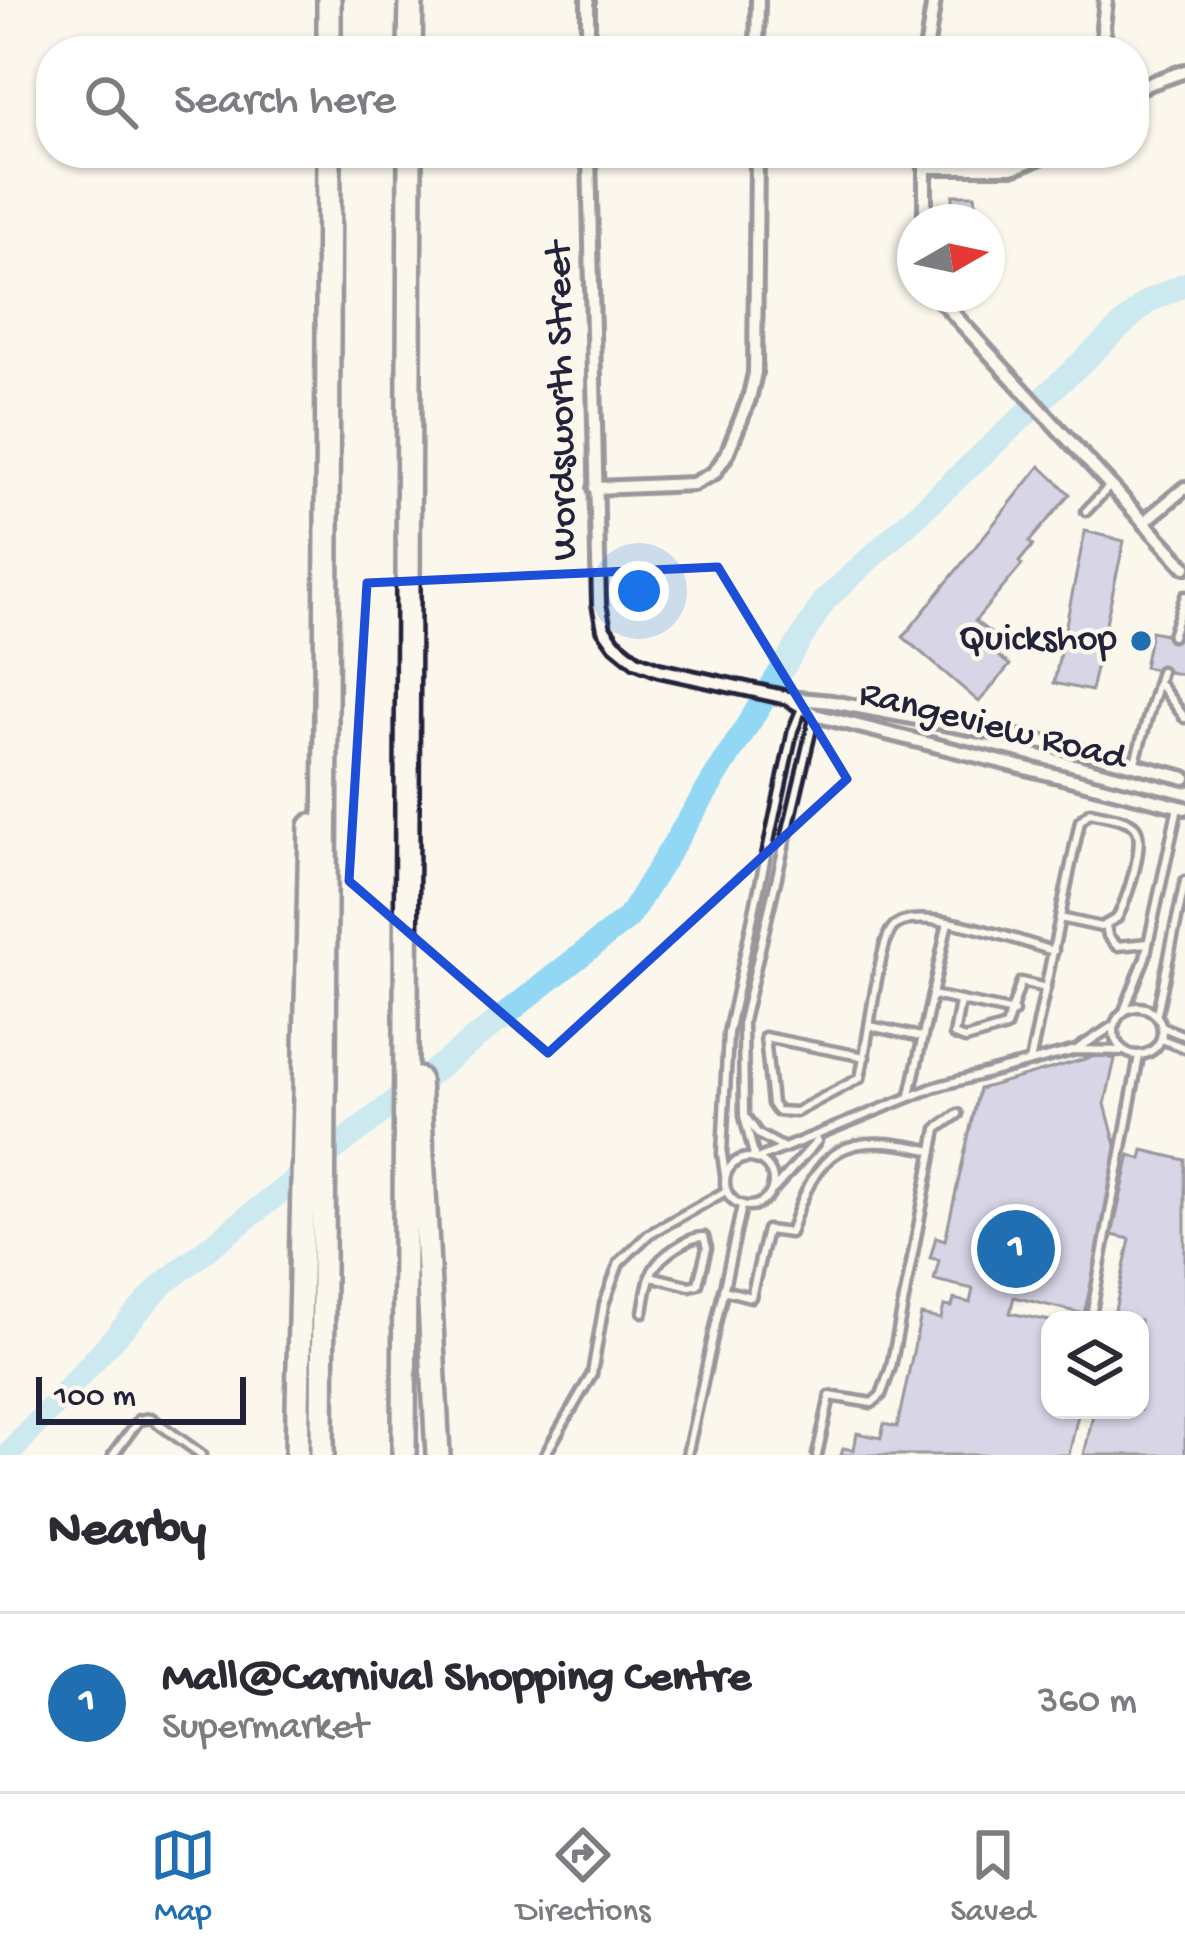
<!DOCTYPE html>
<html lang="en">
<head>
<meta charset="utf-8">
<style>
  body { margin:0; font-family:"Gochi Hand",sans-serif; background:#f7f7f7; color:#2b2b33 }
  .controls { position:absolute; right:36px; bottom:36px; display:grid; overflow:hidden; border-radius:24px; box-shadow:0 3px 9px #0004 }
  .controls button { width:108px; height:108px; display:grid; place-items:center; padding:0; border:0; border-bottom:3px solid #e1e1e2; background:#fff; color:#2b2b33; font:60px sans-serif }
  .compass { position:absolute; left:897px; top:204px; width:108px; height:108px; border-radius:50%; background:#fff; box-shadow:0 3px 9px #0004; rotate:81deg }
  .scale { position:absolute; left:36px; bottom:30px; width:210px; box-sizing:border-box; padding-left:12px; border:6px solid #22223b; border-top:0; font-size:33px; line-height:42px; white-space:nowrap; color:#22223b; -webkit-text-stroke:9px #fbf7ec; paint-order:stroke }
  .you { position:absolute; left:639px; top:591px; width:42px; height:42px; margin:-30px; border:9px solid #fff; border-radius:50%; background:#1a73e8; box-shadow:0 0 0 18px #1a73e833 }
  .badge { display:grid; place-items:center; width:78px; height:78px; border-radius:50%; background:#1f6fb2; color:#fff; font-size:39px; font-weight:700 }
  .pin { position:absolute; translate:-50% -50%; border:6px solid #fff; box-shadow:0 3px 12px #0006 }
  .list { margin:0; padding:0; list-style:none }
  h2 { display:flex; justify-content:space-between; align-items:center; height:156px; margin:0; padding:0 48px; font-size:51px }
  h2 small { font-size:39px; font-weight:400; color:#7c7c81 }
  .list li { display:grid; grid-template-columns:78px 1fr auto; gap:36px; align-items:center; box-sizing:border-box; height:180px; padding:0 48px; border-top:3px solid #e1e1e2 }
  .list b { display:block; font-size:45px; white-space:nowrap }
  .list p { margin:0; font-size:39px; white-space:nowrap; color:#7c7c81 }
  .list em { font-size:39px; font-style:normal; color:#7c7c81 }
  .icon { flex:none; width:66px; height:66px; fill:none; stroke:currentColor; stroke-width:2; stroke-linecap:round; stroke-linejoin:round }
  .map { position:relative; flex:none; width:1185px; height:1455px; overflow:hidden }
  .search { position:absolute; background:#fff; box-shadow:0 3px 9px #0004; left:36px; right:36px; top:36px; height:132px; display:flex; align-items:center; gap:30px; box-sizing:border-box; padding:0 42px; border-radius:48px; color:#7c7c81; font-size:45px }
  .sheet { height:336px; background:#fff }
  nav { display:flex; justify-content:space-around; align-items:center; box-sizing:border-box; height:168px; border-top:3px solid #e1e1e2; background:#fff; font-size:33px; color:#7c7c81 }
  nav a { display:grid; justify-items:center; gap:6px }
  nav .on { color:#1f6fb2 }
  .map>svg:first-child { display:block }
  .lines { fill:none; stroke-linecap:round; stroke-linejoin:round }
  .river { stroke:#92d7f4; stroke-width:24 }
  .building { fill:#aaacdd; stroke:#22223b; stroke-width:3 }
  .lane-casing { stroke:#22223b; stroke-width:15 }
  .street-casing { stroke:#22223b; stroke-width:20 }
  .highway-casing { stroke:#22223b; stroke-width:30 }
  .lane { stroke:#fbf7ec; stroke-width:6 }
  .street { stroke:#fbf7ec; stroke-width:10 }
  .highway { stroke:#fbf7ec; stroke-width:21 }
  .marked { fill:none; stroke:#1d4ed8; stroke-width:9; stroke-linejoin:round }
  .poi-dot { fill:#1f6fb2; stroke:#fbf7ec; stroke-width:4.5 }
  .labels { text-anchor:middle; dominant-baseline:central; stroke-width:9; stroke-linejoin:round; paint-order:stroke }
  .street-label { font-size:39px; fill:#22223b; stroke:#fbf7ec }
  .poi-label { font-size:39px; fill:#22223b; stroke:#fbf7ec; text-anchor:end }
</style>
</head>
<body>
<div class="map">
<svg width="1185" height="1455" viewBox="0 0 1185 1455">
  <rect width="100%" height="100%" fill="#fbf7ec"/>
  <filter id="ink" filterUnits="userSpaceOnUse"><feTurbulence type="fractalNoise" baseFrequency=".00833" numOctaves="2"/><feDisplacementMap in="SourceGraphic" scale="24" xChannelSelector="R" yChannelSelector="G"/><feConvolveMatrix kernelMatrix="1 2 1 2 8 2 1 2 1" color-interpolation-filters="sRGB"/></filter>
  <g filter="url(#ink)">
    <g class="lines">
      <polyline class="river" points="8,1455 163,1284 628,918 825,600 1147,302 1185,284"/>
    </g>
    <g class="building">
      <polygon points="953,195 975,195 976,203 994,223 987,231 987,222 943,219 941,203 953,203"/>
      <polygon points="1040,466 1070,494 1029,542 1033,545 1019,562 1022,565 975,621 1007,646 998,656 1010,665 979,702 903,637"/>
      <polygon points="1085,531 1124,541 1091,691 1054,683"/>
      <polygon points="1151,631 1185,638 1184,675 1144,667"/>
      <polygon points="1099,1055 1115,1059 1105,1104 1120,1160 1084,1314 1014,1297 1010,1313 1050,1321 1050,1410 1079,1410 1069,1455 841,1455 843,1448 854,1450 857,1433 881,1438 884,1424 897,1427 921,1315 941,1319 944,1306 952,1307 954,1299 970,1303 973,1289 934,1280 939,1260 930,1258 936,1237 945,1240 979,1089"/>
      <polygon points="1143,1150 1185,1160 1185,1455 1084,1455 1094,1410 1140,1410 1140,1320 1113,1320 1130,1239 1112,1235 1130,1155 1141,1159"/>
    </g>
    <g class="lines">
      <g class="lane-casing">
        <g id="lane">
          <polyline points="1086,511 1109,487"/>
          <polyline points="1172,636 1185,596"/>
          <polyline points="1158,682 1185,718"/>
          <polyline points="1134,765 1161,671"/>
          <polyline points="1106,925 1108,936 1117,946 1148,943"/>
          <polyline points="932,995 1014,1012"/>
          <polyline points="960,1002 954,1035 965,1039 1006,1027 1021,982 1046,988"/>
          <circle cx="1138" cy="1031" r="24"/>
          <polyline points="1124,1011 1145,958 1178,807"/>
          <polyline points="1157,1013 1185,881"/>
          <polyline points="870,1026 921,1037"/>
          <polyline points="1162,1027 1185,1036"/>
          <polyline points="1161,1039 1185,1048"/>
          <polyline points="1079,1048 1113,1026"/>
          <path d="M865 1057 765 1037 772 1104 777 1111 796 1112 860 1078C867 1049 878 949 891 930 911 900 1024 943 1054 951"/>
          <path d="M1030 1062 1080 821 1090 812C1102 815 1126 817 1135 827 1147 841 1126 903 1117 918L1101 927 1060 918"/>
          <polyline points="910,1095 948,922"/>
          <polyline points="747,1119 758,1134 782,1147"/>
          <circle cx="749" cy="1182" r="24"/>
          <polyline points="755,1159 744,1116 743,1021 815,715"/>
          <polyline points="757,1159 935,1087 1076,1050 1125,1051"/>
          <polyline points="725,1175 722,1154 728,1033 793,730 802,708"/>
          <polyline points="774,1189 817,1141"/>
          <path d="M723 1290 751 1297 767 1230 790 1233C818 1146 844 1130 933 1151"/>
          <path d="M643 1312C649 1280 647 1266 677 1247 687 1241 692 1237 704 1237L707 1248 698 1284 690 1286 650 1276"/>
          <polyline points="1091,1316 1139,1056"/>
          <polyline points="113,1455 139,1420 151,1418 202,1455"/>
          <polyline points="545,1455 592,1374 604,1304 619,1263 649,1234 726,1191"/>
          <polyline points="687,1455 742,1206"/>
          <polyline points="817,1455 830,1396 872,1403 881,1395 891,1367 937,1129 958,1114"/>
        </g>
      </g>
      <g class="street-casing">
        <g id="street">
          <polyline points="1106,0 1103,27 1106,51"/>
          <polyline points="588,51 588,0"/>
          <polyline points="757,51 758,0"/>
          <polyline points="926,51 934,0"/>
          <polyline points="1134,89 1185,71"/>
          <polyline points="589,153 599,604 604,629 614,643 636,661 659,670 788,698 832,702 1044,742 1185,778"/>
          <polyline points="925,167 1015,167 1052,153"/>
          <polyline points="925,222 925,153"/>
          <polyline points="935,294 1185,567"/>
          <polyline points="595,488 693,484 714,473 727,454 749,399 755,373 757,153"/>
          <polyline points="1144,522 1185,488"/>
          <polyline points="788,698 815,715 1185,808"/>
        </g>
      </g>
      <g class="highway-casing">
        <g id="highway">
          <polyline points="329,51 329,0"/>
          <polyline points="410,51 411,0"/>
          <polyline points="418,1079 438,1455"/>
          <polyline points="297,1455 311,826"/>
          <polyline points="322,1455 329,153"/>
          <polyline points="404,1455 410,153"/>
        </g>
      </g>
      <use href="#lane" class="lane"/>
      <use href="#street" class="street"/>
      <use href="#highway" class="highway"/>
    </g>
  </g>
  <path d="M0 0H1185V1455H0ZM718 567 847 779 548 1053 349 881 367 583Z" fill="#fbf7ec" fill-opacity=".55" fill-rule="evenodd"/>
  <path class="marked" d="M718 567 847 779 548 1053 349 881 367 583Z"/>
  <circle class="poi-dot" cx="1141" cy="641" r="12"/>
  <g class="labels">
    <g class="street-label">
      <text transform="translate(564 401) rotate(-91)">Wordsworth Street</text>
      <text transform="translate(992 728) rotate(14)">Rangeview Road</text>
    </g>
    <g class="poi-label">
      <text x="1117" y="641">Quickshop</text>
    </g>
  </g>
</svg>
<div class="controls">
<button><svg class="icon" aria-label="layers" viewBox="0 0 24 24"><path d="M12 4l9 5-9 5-9-5zM3 14l9 5 9-5"/></svg></button>
</div>
<svg class="compass" viewBox="-18 -18 36 36"><path d="M0-13l5 13h-10z" fill="#e53935"/><path d="M0 13l5-13h-10z" fill="#7c7c81"/></svg>
<div class="scale">100 m</div>
<div class="you"></div>
<div class="pin badge" style="left:1016px;top:1249px">1</div>
<div class="search"><svg class="icon" aria-label="search" viewBox="0 0 24 24"><circle cx="10" cy="10" r="6"/><path d="M15 15l6 6"/></svg>Search here</div>
</div>
<section class="sheet">
<h2>Nearby<small></small></h2>
<ul class="list">
<li><span class="badge">1</span><div><b>Mall@Carnival Shopping Centre</b><p>Supermarket</p></div><em>360 m</em></li>
</ul>
</section>
<nav>
<a class="on"><svg class="icon" aria-label="map" viewBox="0 0 24 24"><path d="M3 6l6-2 6 2 6-2v14l-6 2-6-2-6 2zM9 4v14M15 6v14"/></svg>Map</a>
<a><svg class="icon" aria-label="directions" viewBox="0 0 24 24"><path d="M12 3l9 9-9 9-9-9zM9 14v-3h6M13 9l2 2-2 2"/></svg>Directions</a>
<a><svg class="icon" aria-label="saved" viewBox="0 0 24 24"><path d="M7 4h10v16l-5-4-5 4z"/></svg>Saved</a>
</nav>
</body>
</html>
